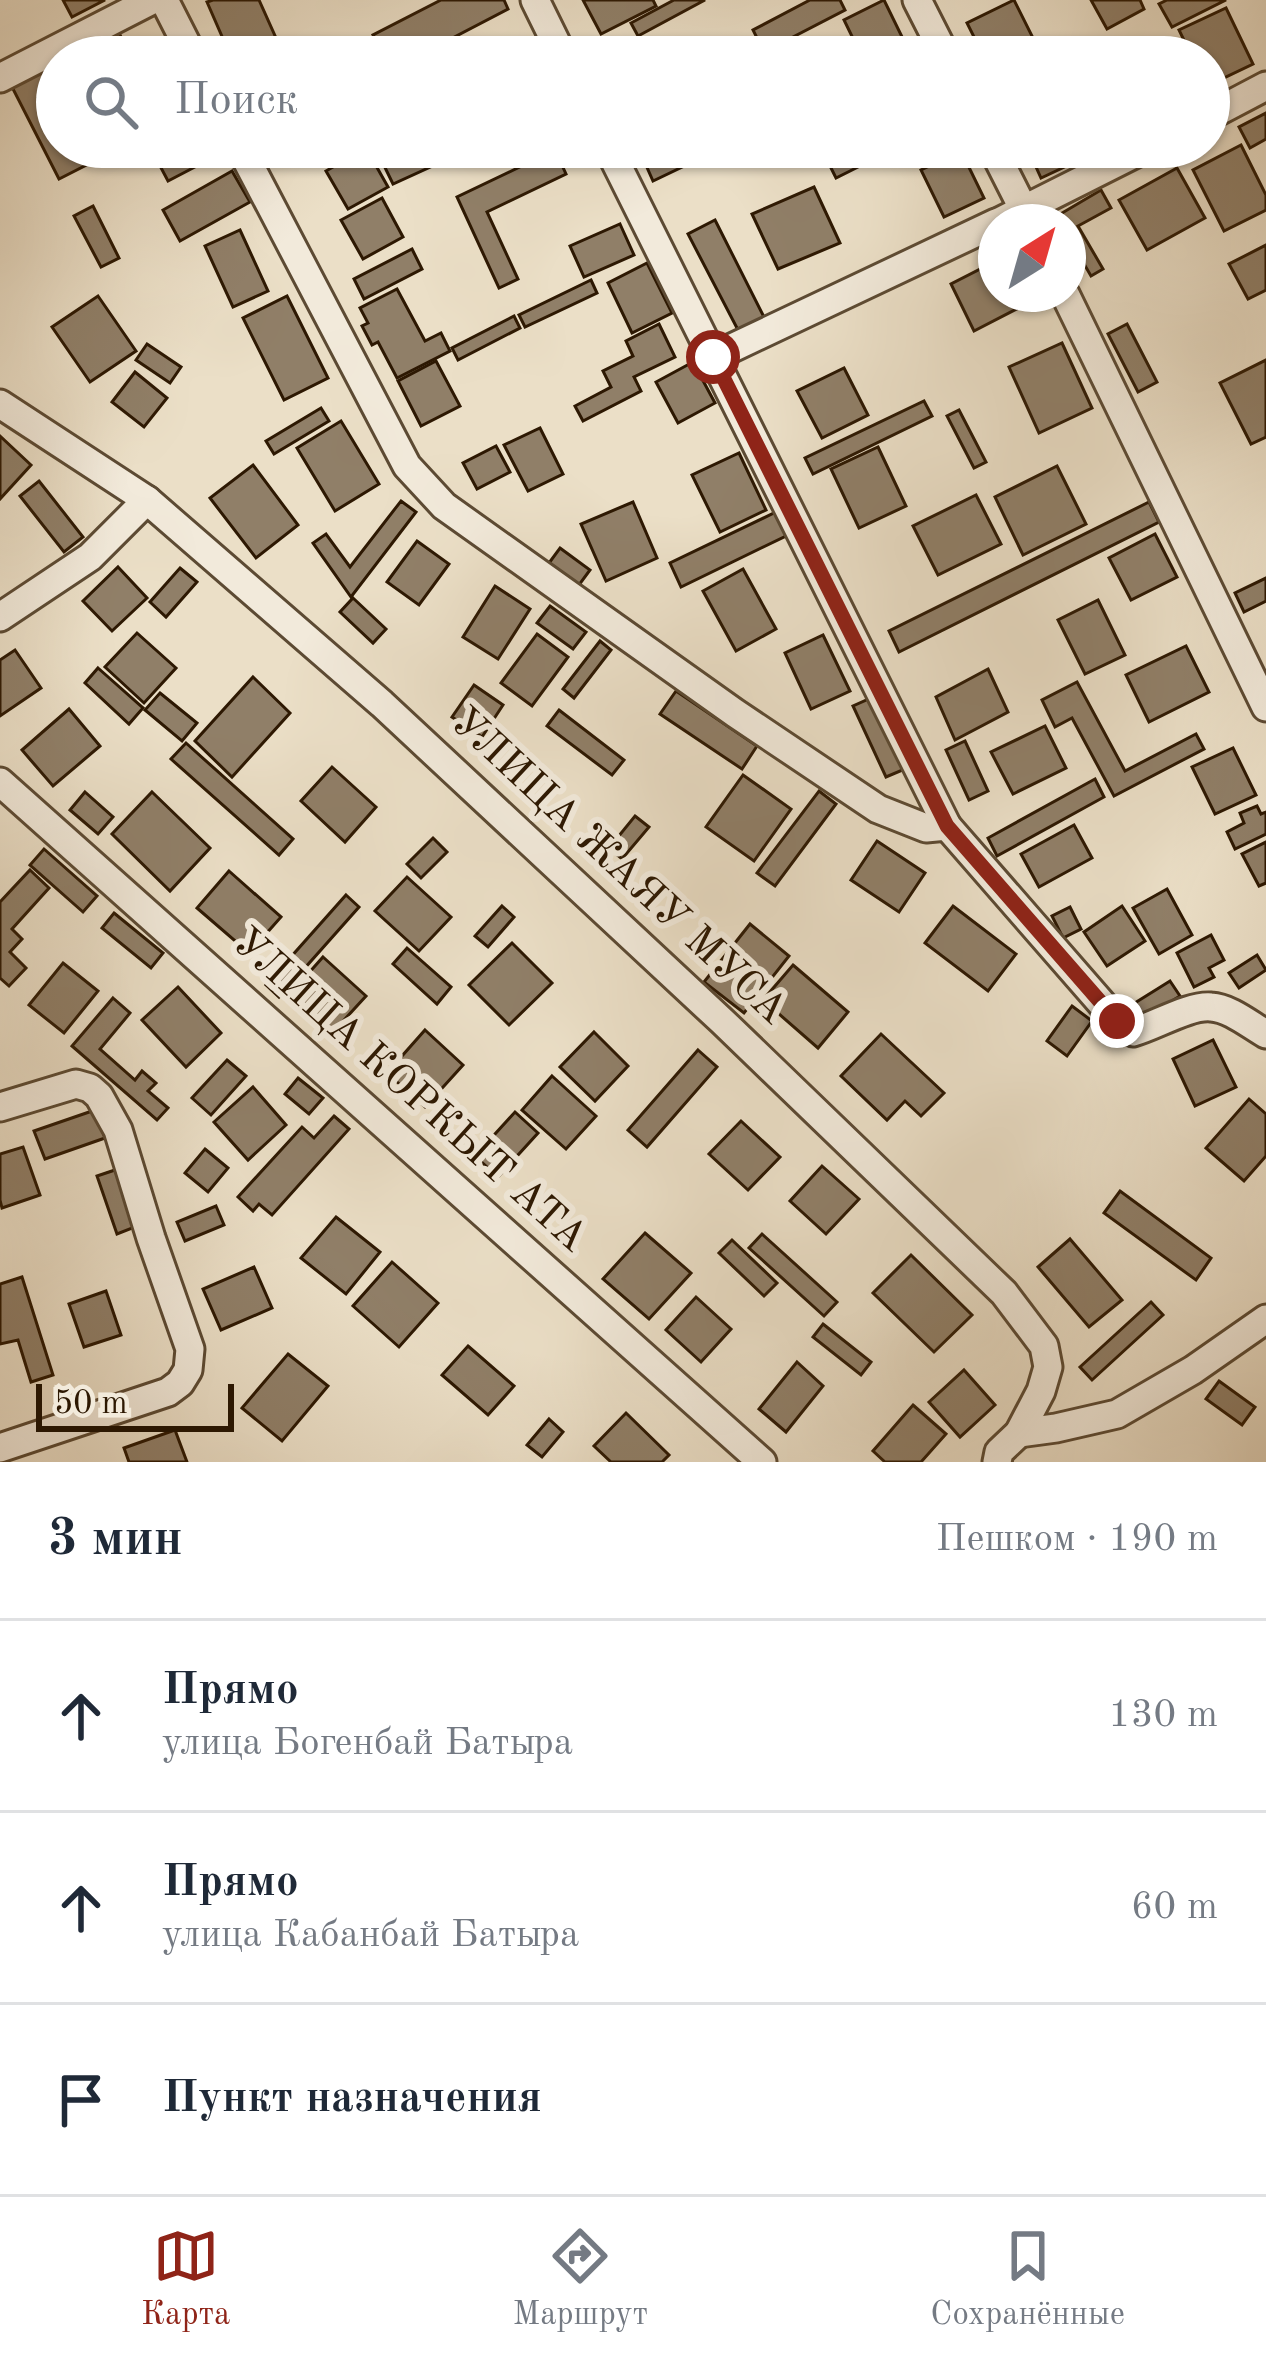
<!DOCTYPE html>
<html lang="ru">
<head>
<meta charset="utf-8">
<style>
  body { margin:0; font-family:"Old Standard TT",serif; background:#f6f6f7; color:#1f2937 }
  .compass { position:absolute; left:978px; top:204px; width:108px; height:108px; border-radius:50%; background:#fff; box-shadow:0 3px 9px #0004; rotate:37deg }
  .scale { position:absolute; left:36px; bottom:30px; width:198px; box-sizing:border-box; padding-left:12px; border:6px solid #2d1802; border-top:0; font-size:33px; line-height:42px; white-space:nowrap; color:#2d1802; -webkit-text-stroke:9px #f2eadb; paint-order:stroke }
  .stop { position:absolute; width:36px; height:36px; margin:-27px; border:9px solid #8f2418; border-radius:50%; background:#fff }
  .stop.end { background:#8f2418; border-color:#fff; box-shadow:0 3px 12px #0008 }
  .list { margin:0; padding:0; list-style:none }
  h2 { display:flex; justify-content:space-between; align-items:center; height:156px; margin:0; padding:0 48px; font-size:51px }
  h2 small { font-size:39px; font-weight:400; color:#747a83 }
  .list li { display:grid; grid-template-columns:78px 1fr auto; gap:36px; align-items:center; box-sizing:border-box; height:192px; padding:0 48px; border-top:3px solid #e0e1e3 }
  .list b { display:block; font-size:45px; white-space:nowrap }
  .list p { margin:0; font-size:39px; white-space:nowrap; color:#747a83 }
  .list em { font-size:39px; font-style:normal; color:#747a83 }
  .icon { flex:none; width:66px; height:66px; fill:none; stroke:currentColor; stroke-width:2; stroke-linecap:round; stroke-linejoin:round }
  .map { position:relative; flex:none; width:1266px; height:1462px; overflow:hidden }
  .search { position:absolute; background:#fff; box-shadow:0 3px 9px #0004; left:36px; right:36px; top:36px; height:132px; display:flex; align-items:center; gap:30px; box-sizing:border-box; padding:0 42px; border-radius:66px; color:#747a83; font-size:45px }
  .sheet { height:732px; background:#fff }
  nav { display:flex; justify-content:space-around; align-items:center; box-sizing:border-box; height:168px; border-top:3px solid #e0e1e3; background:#fff; font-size:33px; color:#747a83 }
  nav a { display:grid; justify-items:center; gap:6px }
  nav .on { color:#8f2418 }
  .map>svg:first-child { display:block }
  .building { fill:#907f68; stroke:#2d1802; stroke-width:3 }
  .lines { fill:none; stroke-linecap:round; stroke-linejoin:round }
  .minor-casing { stroke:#5c4a33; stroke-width:33 }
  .minor { stroke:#f2eadb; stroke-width:27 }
  .route { stroke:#8f2418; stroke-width:15 }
  .labels { text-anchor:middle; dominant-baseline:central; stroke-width:12; stroke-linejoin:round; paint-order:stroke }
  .street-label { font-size:42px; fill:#2d1802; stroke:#f2eadb }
</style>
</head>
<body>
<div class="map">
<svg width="1266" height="1462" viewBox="0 0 1266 1462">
  <rect width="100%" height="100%" fill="#ebdfc7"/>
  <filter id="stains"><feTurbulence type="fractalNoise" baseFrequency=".00167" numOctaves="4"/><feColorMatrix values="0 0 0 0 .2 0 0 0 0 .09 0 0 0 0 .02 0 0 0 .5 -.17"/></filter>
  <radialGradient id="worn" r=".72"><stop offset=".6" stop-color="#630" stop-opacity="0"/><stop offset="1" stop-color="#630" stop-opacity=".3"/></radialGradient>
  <g class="building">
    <polygon points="63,0 105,0 72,17"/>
    <polygon points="213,0 259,0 276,38 231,57 207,2"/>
    <polygon points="441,0 504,0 508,9 416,57 385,57 373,35"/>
    <polygon points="583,0 653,0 656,6 601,34"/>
    <polygon points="674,0 705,0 638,36 631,23"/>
    <polygon points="810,0 840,0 845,10 764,52 753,30"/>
    <polygon points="884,0 907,47 886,57 862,57 844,20"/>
    <polygon points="1014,0 1042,56 984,57 967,23"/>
    <polygon points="1091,0 1140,0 1144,9 1107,29"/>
    <polygon points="1167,0 1226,0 1172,27 1159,4"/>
    <polygon points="1226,8 1253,64 1209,85 1209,57 1192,57 1179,30"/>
    <polygon points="119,33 129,53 120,57 72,57"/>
    <polygon points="57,64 57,88 38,98 57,136 57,147 63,147 65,153 76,147 97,147 102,157 59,179 12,87"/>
    <polygon points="1266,113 1266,139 1250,148 1239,127"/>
    <polygon points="1241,145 1266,195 1266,210 1224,231 1193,170"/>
    <polygon points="150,147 208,147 214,157 168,181"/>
    <polygon points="375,147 431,147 439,163 393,184"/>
    <polygon points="458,147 505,147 467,166"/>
    <polygon points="638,147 699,147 703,157 653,181"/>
    <polygon points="839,147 898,147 836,178 824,154"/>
    <polygon points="1056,147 1107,147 1041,178 1032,158"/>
    <polygon points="366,148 388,187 348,209 326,171"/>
    <polygon points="555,150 566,174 487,212 518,279 499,288 457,197"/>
    <polygon points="961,151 984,198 944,217 921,170"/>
    <polygon points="1177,168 1205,218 1147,250 1119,200"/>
    <polygon points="232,171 250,202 180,241 163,210"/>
    <polygon points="814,187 840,243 778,269 752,214"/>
    <polygon points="1101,190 1111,208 1078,226 1103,269 1091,276 1068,236 1068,222 1060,222 1057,216"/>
    <polygon points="382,198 403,237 363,259 341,220"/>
    <polygon points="93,206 119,258 101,267 74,216"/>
    <polygon points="715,220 764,317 738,330 688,234"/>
    <polygon points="620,224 634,255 584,277 570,246"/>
    <polygon points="240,230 268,291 233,307 205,246"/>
    <polygon points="1266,245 1266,290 1248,299 1229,264"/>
    <polygon points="412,249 422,269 364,299 354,279"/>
    <polygon points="996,261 996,294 1027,294 1030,302 974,331 951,284"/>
    <polygon points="647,263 672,313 632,333 608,283"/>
    <polygon points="591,280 597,293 525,327 519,315"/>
    <polygon points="397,289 425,341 441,333 450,351 397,378 378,342 372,345 362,326 368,323 360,308"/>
    <polygon points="98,296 136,351 90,382 52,327"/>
    <polygon points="287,296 328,378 284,400 243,318"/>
    <polygon points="514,316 520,328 458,360 452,348"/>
    <polygon points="659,324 675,357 634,377 641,391 583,421 575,406 611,387 603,371 633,356 626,341"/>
    <polygon points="1127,324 1157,382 1138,392 1108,334"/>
    <polygon points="1062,343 1092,408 1039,433 1009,367"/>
    <polygon points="147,344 181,367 170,383 136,360"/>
    <polygon points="1266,360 1266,437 1251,444 1220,383"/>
    <polygon points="436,361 460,406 421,426 398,381"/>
    <polygon points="693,362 715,403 678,423 656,382"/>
    <polygon points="844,368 868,415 822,438 797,391"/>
    <polygon points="135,372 167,398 144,427 112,402"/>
    <polygon points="924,401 932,416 813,474 805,458"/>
    <polygon points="321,408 329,421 274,454 266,441"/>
    <polygon points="959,410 986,462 974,468 947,416"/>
    <polygon points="341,421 379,484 335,511 297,448"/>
    <polygon points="540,428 563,474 528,491 504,445"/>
    <polygon points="0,436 31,465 0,499"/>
    <polygon points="496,446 510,472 477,489 463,463"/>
    <polygon points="878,447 906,506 859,528 831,469"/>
    <polygon points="739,453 766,510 720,532 692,475"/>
    <polygon points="253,465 298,525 256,558 210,498"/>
    <polygon points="1057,466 1086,524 1023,555 995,497"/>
    <polygon points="39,481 83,537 64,552 20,496"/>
    <polygon points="976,495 1001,544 938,575 913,526"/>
    <polygon points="401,501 416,512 351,597 313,543 326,534 350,567"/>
    <polygon points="633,502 657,558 606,581 581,524"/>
    <polygon points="1149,502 1159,522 899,652 889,631"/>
    <polygon points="776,512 788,535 681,587 670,563"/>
    <polygon points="1155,534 1177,577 1131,600 1109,558"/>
    <polygon points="417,541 449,564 419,605 387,582"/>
    <polygon points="560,548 590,570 579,585 549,563"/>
    <polygon points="118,567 147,598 112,631 83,601"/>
    <polygon points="180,568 197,582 166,617 150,602"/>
    <polygon points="743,569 776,629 736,651 703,591"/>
    <polygon points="1266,578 1266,601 1244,612 1235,593"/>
    <polygon points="495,586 530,609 498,659 463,637"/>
    <polygon points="353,598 386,629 373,643 340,612"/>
    <polygon points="1098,600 1125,655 1085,674 1058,620"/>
    <polygon points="550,606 586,632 573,649 537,623"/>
    <polygon points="137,633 176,668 144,703 105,667"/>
    <polygon points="537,634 568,657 532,706 501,683"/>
    <polygon points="823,635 850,691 811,709 785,653"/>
    <polygon points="600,641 611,650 574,698 563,689"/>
    <polygon points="1186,646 1209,692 1149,722 1126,675"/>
    <polygon points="15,650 41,688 0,716 0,660"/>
    <polygon points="98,668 143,708 129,724 85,683"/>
    <polygon points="988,669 1008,712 955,740 936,697"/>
    <polygon points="253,677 290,713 232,777 195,741"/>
    <polygon points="1077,682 1125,771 1196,734 1204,749 1114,796 1072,718 1055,727 1042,700"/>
    <polygon points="474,685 503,705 482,737 452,717"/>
    <polygon points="676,691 757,746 742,769 660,714"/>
    <polygon points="160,693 197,723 182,741 145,710"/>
    <polygon points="871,698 905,769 886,777 853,706"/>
    <polygon points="69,709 100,746 53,786 22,750"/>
    <polygon points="559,710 624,760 612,775 547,726"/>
    <polygon points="1045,726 1066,768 1013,794 991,752"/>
    <polygon points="965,741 988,791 969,800 946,750"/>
    <polygon points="186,743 293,839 279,855 171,759"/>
    <polygon points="1233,748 1256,795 1215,814 1192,767"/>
    <polygon points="332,767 376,807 345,842 301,801"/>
    <polygon points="743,775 791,809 754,861 706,827"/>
    <polygon points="1095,779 1104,797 997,856 988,838"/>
    <polygon points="819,791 836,804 775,886 757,873"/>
    <polygon points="85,792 113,817 98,834 70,810"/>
    <polygon points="152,792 210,848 170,891 112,834"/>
    <polygon points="1257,806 1261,814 1266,812 1266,834 1235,849 1227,832 1244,823 1240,813"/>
    <polygon points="635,816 649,827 622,859 609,848"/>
    <polygon points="1074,825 1092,858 1039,887 1021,854"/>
    <polygon points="433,838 447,852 421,878 407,864"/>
    <polygon points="877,841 925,873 899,912 851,880"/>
    <polygon points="1266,842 1266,883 1259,886 1242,854"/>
    <polygon points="44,849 97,896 83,912 30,865"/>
    <polygon points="30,870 49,888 12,929 22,939 10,952 26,968 9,986 0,978 0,902"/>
    <polygon points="229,871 281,917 249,953 197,908"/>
    <polygon points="407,877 451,917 419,951 375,911"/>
    <polygon points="1167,889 1192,935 1159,954 1133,908"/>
    <polygon points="346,895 359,907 279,997 266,985"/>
    <polygon points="502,906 514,917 488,947 475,936"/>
    <polygon points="953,906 1016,954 988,991 925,943"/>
    <polygon points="1122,906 1145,941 1107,966 1084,932"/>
    <polygon points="1070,907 1081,929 1063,938 1052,916"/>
    <polygon points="114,913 163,953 151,968 102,928"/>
    <polygon points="750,924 789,956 744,1013 704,982"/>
    <polygon points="1211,935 1224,960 1209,968 1214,977 1194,987 1177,953"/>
    <polygon points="512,943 552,983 509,1025 469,985"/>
    <polygon points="407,948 451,987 437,1004 393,964"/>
    <polygon points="1257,955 1266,970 1239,988 1229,973"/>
    <polygon points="323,957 366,996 334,1031 291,993"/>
    <polygon points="63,963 98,991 64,1033 29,1005"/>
    <polygon points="793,965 848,1012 818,1048 763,1000"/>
    <polygon points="1170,981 1180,996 1139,1021 1130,1006"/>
    <polygon points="178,987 221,1033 186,1067 142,1020"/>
    <polygon points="113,998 130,1013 100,1049 135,1080 142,1071 156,1083 148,1091 168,1108 157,1120 72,1046"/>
    <polygon points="1072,1006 1092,1021 1067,1056 1047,1041"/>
    <polygon points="425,1030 463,1065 425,1107 387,1073"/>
    <polygon points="594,1032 628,1066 595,1101 560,1067"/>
    <polygon points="881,1034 944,1093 921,1116 905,1101 887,1120 841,1076"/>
    <polygon points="1213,1040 1236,1087 1195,1106 1173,1059"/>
    <polygon points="698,1050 717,1067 647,1147 628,1130"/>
    <polygon points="227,1060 246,1076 211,1115 192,1098"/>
    <polygon points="552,1076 596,1116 566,1149 522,1110"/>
    <polygon points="298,1078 323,1098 309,1114 285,1094"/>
    <polygon points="253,1087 286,1125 248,1160 214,1122"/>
    <polygon points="1249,1099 1266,1114 1266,1156 1244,1181 1206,1148"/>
    <polygon points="95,1110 105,1138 45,1159 34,1131"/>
    <polygon points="515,1112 538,1133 498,1177 475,1156"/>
    <polygon points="334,1116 349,1129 272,1215 259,1204 253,1211 238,1197 302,1127 314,1138"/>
    <polygon points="741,1121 780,1157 748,1190 709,1154"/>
    <polygon points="23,1147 40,1195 2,1208 0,1200 0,1154"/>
    <polygon points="205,1149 228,1168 208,1192 185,1173"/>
    <polygon points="822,1166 859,1199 826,1234 790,1201"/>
    <polygon points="115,1170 135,1227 117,1234 97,1176"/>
    <polygon points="1120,1191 1211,1258 1196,1280 1104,1213"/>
    <polygon points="216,1206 224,1225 185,1241 177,1222"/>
    <polygon points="336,1217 380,1252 346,1294 301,1258"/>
    <polygon points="645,1233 691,1273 649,1319 603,1279"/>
    <polygon points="762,1234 837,1302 824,1316 749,1248"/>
    <polygon points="1070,1239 1122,1300 1089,1327 1038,1267"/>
    <polygon points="732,1240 777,1283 764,1296 719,1253"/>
    <polygon points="911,1255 972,1315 934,1352 873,1293"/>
    <polygon points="392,1262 438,1303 399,1347 353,1306"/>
    <polygon points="254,1267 272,1308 221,1330 203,1289"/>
    <polygon points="22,1277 53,1375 31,1382 18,1340 0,1344 0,1284"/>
    <polygon points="106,1291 121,1335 84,1347 69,1304"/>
    <polygon points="696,1297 731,1329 701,1362 666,1330"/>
    <polygon points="1151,1302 1163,1315 1092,1380 1080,1367"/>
    <polygon points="823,1324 871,1362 861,1375 813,1337"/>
    <polygon points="468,1346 514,1386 488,1415 442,1375"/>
    <polygon points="288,1354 328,1386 282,1441 242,1408"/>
    <polygon points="797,1362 823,1386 786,1432 759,1409"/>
    <polygon points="964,1370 995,1405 960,1437 929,1402"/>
    <polygon points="1219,1381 1255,1407 1242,1425 1206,1399"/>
    <polygon points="913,1405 946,1434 921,1462 885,1462 873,1451"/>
    <polygon points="626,1413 669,1455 662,1462 611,1462 594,1446"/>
    <polygon points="549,1419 563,1432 542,1457 527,1445"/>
    <polygon points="175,1430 187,1462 129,1462 124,1448"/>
  </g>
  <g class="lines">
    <g class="minor-casing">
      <g id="minor">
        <polyline points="164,0 193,57"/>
        <polyline points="535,0 563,57"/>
        <polyline points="917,0 946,57"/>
        <polyline points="0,78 152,0"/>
        <polyline points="1209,116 1266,86"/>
        <polyline points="240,147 407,466 444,506 735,713 878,809 926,828 947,826"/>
        <path d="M608 147 947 826 1117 1021 1133 1032C1155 1026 1189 1005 1211 1007 1230 1008 1250 1025 1266 1034"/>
        <polyline points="992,147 1030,222"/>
        <polyline points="999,222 1148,147"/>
        <polyline points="1065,294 1266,707"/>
        <polyline points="713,357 996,223"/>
        <polyline points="0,404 147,500 382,704 722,1021 1004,1293 1044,1346 1048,1367 1041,1391 1019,1433 999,1452 997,1462"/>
        <polyline points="0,617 90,557 147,500"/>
        <polyline points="0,782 762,1462"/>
        <polyline points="0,1107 76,1084 90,1088 99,1096 118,1130 151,1238 190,1349 188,1370 180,1383 168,1392 0,1448"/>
        <polyline points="1019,1433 1056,1428 1117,1414 1193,1370 1266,1319"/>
      </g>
    </g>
    <use href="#minor" class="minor"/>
  </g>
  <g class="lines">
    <polyline class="route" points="713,357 947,826 1117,1021"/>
  </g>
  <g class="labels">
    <g class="street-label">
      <text transform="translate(618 867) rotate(43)">УЛИЦА ЖАЯУ МУСА</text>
      <text transform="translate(409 1091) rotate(42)">УЛИЦА КОРКЫТ АТА</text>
    </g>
  </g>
  <rect width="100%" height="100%" filter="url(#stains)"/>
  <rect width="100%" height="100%" fill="url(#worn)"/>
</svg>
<svg class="compass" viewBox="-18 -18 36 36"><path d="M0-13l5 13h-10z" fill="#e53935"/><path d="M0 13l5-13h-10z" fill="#747a83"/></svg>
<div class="scale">50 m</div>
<div class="stop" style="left:713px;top:357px"></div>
<div class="stop end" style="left:1117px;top:1021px"></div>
<div class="search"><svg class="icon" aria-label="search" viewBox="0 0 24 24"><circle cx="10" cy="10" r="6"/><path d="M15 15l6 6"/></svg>Поиск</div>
</div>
<section class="sheet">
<h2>3 мин<small>Пешком · 190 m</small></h2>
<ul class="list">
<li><svg class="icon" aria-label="ahead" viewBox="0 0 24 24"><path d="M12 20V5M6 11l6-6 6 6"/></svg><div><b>Прямо</b><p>улица Богенбай Батыра</p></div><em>130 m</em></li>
<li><svg class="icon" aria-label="ahead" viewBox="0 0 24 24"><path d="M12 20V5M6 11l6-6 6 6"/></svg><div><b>Прямо</b><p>улица Кабанбай Батыра</p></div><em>60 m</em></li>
<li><svg class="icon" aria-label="arrive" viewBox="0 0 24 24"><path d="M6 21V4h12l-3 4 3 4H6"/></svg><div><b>Пункт назначения</b></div></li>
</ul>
</section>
<nav>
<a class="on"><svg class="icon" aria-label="map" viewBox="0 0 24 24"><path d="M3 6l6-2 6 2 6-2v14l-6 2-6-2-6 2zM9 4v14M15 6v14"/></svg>Карта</a>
<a><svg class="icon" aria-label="directions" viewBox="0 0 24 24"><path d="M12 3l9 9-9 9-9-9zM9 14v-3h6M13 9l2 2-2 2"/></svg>Маршрут</a>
<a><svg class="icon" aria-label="saved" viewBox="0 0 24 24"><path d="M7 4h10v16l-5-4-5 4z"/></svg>Сохранённые</a>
</nav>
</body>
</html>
